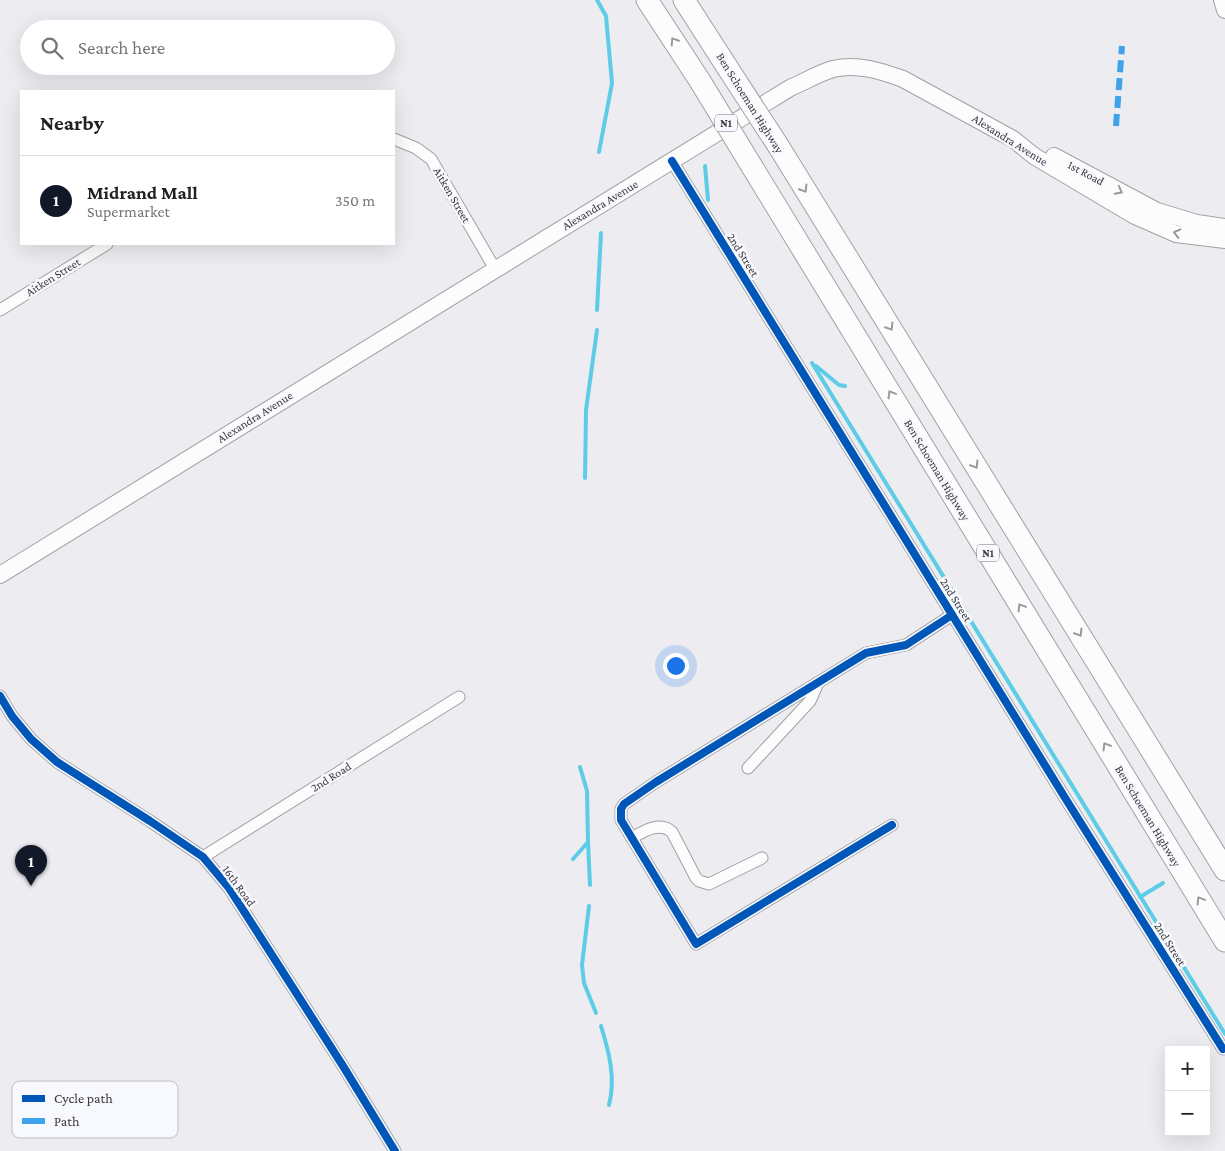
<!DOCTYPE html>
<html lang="en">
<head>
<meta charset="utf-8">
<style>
  body { margin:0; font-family:"Crimson Pro",serif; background:#f6f6f6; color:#202124 }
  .controls { position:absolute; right:15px; bottom:15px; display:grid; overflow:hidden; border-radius:0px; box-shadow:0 5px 20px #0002 }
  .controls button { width:45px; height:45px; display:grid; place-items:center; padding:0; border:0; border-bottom:1px solid #e0e0e0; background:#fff; color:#202124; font:25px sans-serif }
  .you { position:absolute; left:675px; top:665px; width:18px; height:18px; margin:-12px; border:4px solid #fff; border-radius:50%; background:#1a73e8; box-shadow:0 0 0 8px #1a73e833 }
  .badge { display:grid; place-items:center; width:32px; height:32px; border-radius:50%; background:#111827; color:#fff; font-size:16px; font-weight:700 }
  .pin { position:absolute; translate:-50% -41px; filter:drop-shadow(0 1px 2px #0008) }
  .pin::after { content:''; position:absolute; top:26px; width:18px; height:15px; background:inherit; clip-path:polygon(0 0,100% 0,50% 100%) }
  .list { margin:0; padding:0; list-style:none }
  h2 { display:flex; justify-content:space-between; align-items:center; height:65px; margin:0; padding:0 20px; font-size:21px }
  h2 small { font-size:16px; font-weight:400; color:#757577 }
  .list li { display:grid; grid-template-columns:32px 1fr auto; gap:15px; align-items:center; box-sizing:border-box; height:90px; padding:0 20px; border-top:1px solid #e0e0e0 }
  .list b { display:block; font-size:19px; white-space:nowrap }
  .list p { margin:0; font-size:16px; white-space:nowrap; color:#757577 }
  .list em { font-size:16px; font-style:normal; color:#757577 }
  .icon { flex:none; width:28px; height:28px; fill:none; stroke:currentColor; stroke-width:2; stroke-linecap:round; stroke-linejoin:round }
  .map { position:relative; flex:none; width:1225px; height:1151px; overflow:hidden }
  .search { position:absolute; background:#fff; box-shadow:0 5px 20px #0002; left:20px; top:20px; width:375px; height:55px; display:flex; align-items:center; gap:12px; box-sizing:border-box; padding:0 18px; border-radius:28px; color:#757577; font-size:19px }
  .panel { position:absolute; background:#fff; box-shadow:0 5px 20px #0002; left:20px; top:90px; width:375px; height:155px; border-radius:0px }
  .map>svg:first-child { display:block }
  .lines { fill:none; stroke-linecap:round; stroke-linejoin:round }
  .stream { stroke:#5dcce6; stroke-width:4 }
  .minor-casing { stroke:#a1a1a4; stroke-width:13 }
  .secondary-casing { stroke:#a1a1a4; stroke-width:18 }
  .motorway-casing { stroke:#a1a1a4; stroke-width:23 }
  .minor { stroke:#fcfcfd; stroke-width:11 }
  .secondary { stroke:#fcfcfd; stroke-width:16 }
  .motorway { stroke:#fcfcfd; stroke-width:21 }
  .motorway-bridge-casing { stroke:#a1a1a4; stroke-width:23; stroke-linecap:butt }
  .motorway-bridge { stroke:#fcfcfd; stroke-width:21 }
  .quiet { stroke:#3fa3ec; stroke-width:6; stroke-dasharray:12 6; stroke-linecap:butt }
  .cycleway-casing { stroke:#f8f9ff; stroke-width:11 }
  .cycleway { stroke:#0057b8; stroke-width:8 }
  .oneway { stroke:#9a9a9c }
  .labels { text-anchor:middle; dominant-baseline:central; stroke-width:5; stroke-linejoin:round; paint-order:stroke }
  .shield { fill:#f8f9ff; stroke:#727376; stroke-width:1 }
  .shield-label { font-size:11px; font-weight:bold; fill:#38393b }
  .street-label { font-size:12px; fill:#38393b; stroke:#f8f9ff }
  .key { fill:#f8f9ff; stroke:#bebfc4; stroke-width:1 }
  .key-label { font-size:14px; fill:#38393b }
</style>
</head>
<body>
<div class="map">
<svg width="1225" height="1151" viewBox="0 0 1225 1151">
  <rect width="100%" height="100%" fill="#ededf1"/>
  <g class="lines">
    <g class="stream">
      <polyline points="597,0 606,16 612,83 599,152"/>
      <polyline points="705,166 708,200"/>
      <polyline points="597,310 601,233"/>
      <polyline points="812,363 1225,1034"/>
      <polyline points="816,366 839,385 845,386"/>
      <polyline points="585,478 586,410 597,330"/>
      <polyline points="588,842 590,885"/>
      <polyline points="573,859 588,842 587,791 580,767"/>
      <polyline points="1140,897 1163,883"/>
      <polyline points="589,906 582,965 584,983 596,1013"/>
      <path d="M601 1026C609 1052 616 1078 609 1105"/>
    </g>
    <g class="minor-casing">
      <g id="minor">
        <polyline points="394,139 416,148 431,159 495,269"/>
        <polyline points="672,161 1067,801 1223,1049"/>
        <polyline points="0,310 107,244"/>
        <polyline points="0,696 12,716 31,739 57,762 150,821 203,857 229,888 343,1066 395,1151"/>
        <polyline points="748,768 810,701 818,683"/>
        <polyline points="892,825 696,944 621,820 621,809 624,804 656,782 866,653 906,645 952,615"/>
        <path d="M632 838C644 831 660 821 672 832L696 878 699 881 709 884 762 858"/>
        <polyline points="203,857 459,697"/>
      </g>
    </g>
    <g class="secondary-casing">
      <g id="secondary">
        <polyline points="1222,0 1225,10"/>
        <polyline points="1054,156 1157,211 1197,223 1225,227"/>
        <path d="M0 575 790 88C804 82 819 73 833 69 857 63 881 71 903 79L1013 139 1034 156 1135 216 1176 234 1225 240"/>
      </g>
    </g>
    <g class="motorway-casing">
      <g id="motorway">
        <polyline points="647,0 700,81"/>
        <polyline points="684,0 727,67"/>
        <polyline points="779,147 1225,870"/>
        <polyline points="751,165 1225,941"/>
      </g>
    </g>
    <use href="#minor" class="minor"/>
    <use href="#secondary" class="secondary"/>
    <use href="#motorway" class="motorway"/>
    <g class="motorway-bridge-casing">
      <g id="motorway-bridge">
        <polyline points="727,67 779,147"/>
        <polyline points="700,81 751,165"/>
      </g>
    </g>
    <use href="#motorway-bridge" class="motorway-bridge"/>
    <polyline class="quiet" points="1116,126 1122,46"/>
    <g class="cycleway-casing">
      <g id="cycleway">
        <polyline points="672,161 1067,801 1223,1049"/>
        <polyline points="0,696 12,716 31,739 57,762 150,821 203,857 229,888 343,1066 395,1151"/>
        <polyline points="892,825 696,944 621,820 621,809 624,804 656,782 866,653 906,645 952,615"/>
      </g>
    </g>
    <use href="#cycleway" class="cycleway"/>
  </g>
  <defs><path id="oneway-chevron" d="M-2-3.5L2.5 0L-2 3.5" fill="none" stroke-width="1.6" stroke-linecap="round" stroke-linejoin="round" transform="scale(1.25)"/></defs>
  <g class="oneway">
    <use href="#oneway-chevron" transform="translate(674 41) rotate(-123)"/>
    <use href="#oneway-chevron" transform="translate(804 189) rotate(58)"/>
    <use href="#oneway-chevron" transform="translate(1119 191) rotate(28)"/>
    <use href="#oneway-chevron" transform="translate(1177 233) rotate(-166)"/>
    <use href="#oneway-chevron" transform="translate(890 327) rotate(58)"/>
    <use href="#oneway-chevron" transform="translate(891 394) rotate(-121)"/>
    <use href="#oneway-chevron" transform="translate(975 465) rotate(58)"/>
    <use href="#oneway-chevron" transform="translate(1021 607) rotate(-121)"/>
    <use href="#oneway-chevron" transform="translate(1079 633) rotate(58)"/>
    <use href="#oneway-chevron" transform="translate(1106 746) rotate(-121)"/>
    <use href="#oneway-chevron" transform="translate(1200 900) rotate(-121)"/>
  </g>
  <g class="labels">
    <g class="shield">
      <rect x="715" y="114.5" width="22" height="17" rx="4"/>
      <rect x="977" y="544.5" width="22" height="17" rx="4"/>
    </g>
    <g class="shield-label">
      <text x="726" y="123">N1</text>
      <text x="988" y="553">N1</text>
    </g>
    <g class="street-label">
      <text transform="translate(750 103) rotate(58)">Ben Schoeman Highway</text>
      <text transform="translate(1010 140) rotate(32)">Alexandra Avenue</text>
      <text transform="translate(1086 173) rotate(28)">1st Road</text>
      <text transform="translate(452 195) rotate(60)">Aitken Street</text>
      <text transform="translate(600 205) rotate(-31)">Alexandra Avenue</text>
      <text transform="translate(743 255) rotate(58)">2nd Street</text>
      <text transform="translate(53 277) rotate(-32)">Aitken Street</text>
      <text transform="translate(255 417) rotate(-32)">Alexandra Avenue</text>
      <text transform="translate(937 470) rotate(59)">Ben Schoeman Highway</text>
      <text transform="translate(956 600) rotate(58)">2nd Street</text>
      <text transform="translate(331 777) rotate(-32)">2nd Road</text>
      <text transform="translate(1148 816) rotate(59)">Ben Schoeman Highway</text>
      <text transform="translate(239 886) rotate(54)">16th Road</text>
      <text transform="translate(1170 944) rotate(58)">2nd Street</text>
    </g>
  </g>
  <rect x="12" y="1081" width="166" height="57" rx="8" class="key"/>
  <rect x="22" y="1095" width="23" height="7" fill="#0057b8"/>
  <rect x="22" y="1118" width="23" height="6" fill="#3fa3ec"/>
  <g class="key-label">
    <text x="54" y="1103">Cycle path</text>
    <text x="54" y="1126">Path</text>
  </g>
</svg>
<div class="controls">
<button>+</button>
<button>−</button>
</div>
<div class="you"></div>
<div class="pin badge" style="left:31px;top:886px">1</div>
<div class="search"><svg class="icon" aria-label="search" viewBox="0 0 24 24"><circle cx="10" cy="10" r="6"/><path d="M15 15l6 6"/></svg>Search here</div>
<section class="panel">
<h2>Nearby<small></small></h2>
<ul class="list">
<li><span class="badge">1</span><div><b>Midrand Mall</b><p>Supermarket</p></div><em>350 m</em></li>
</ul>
</section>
</div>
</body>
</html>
